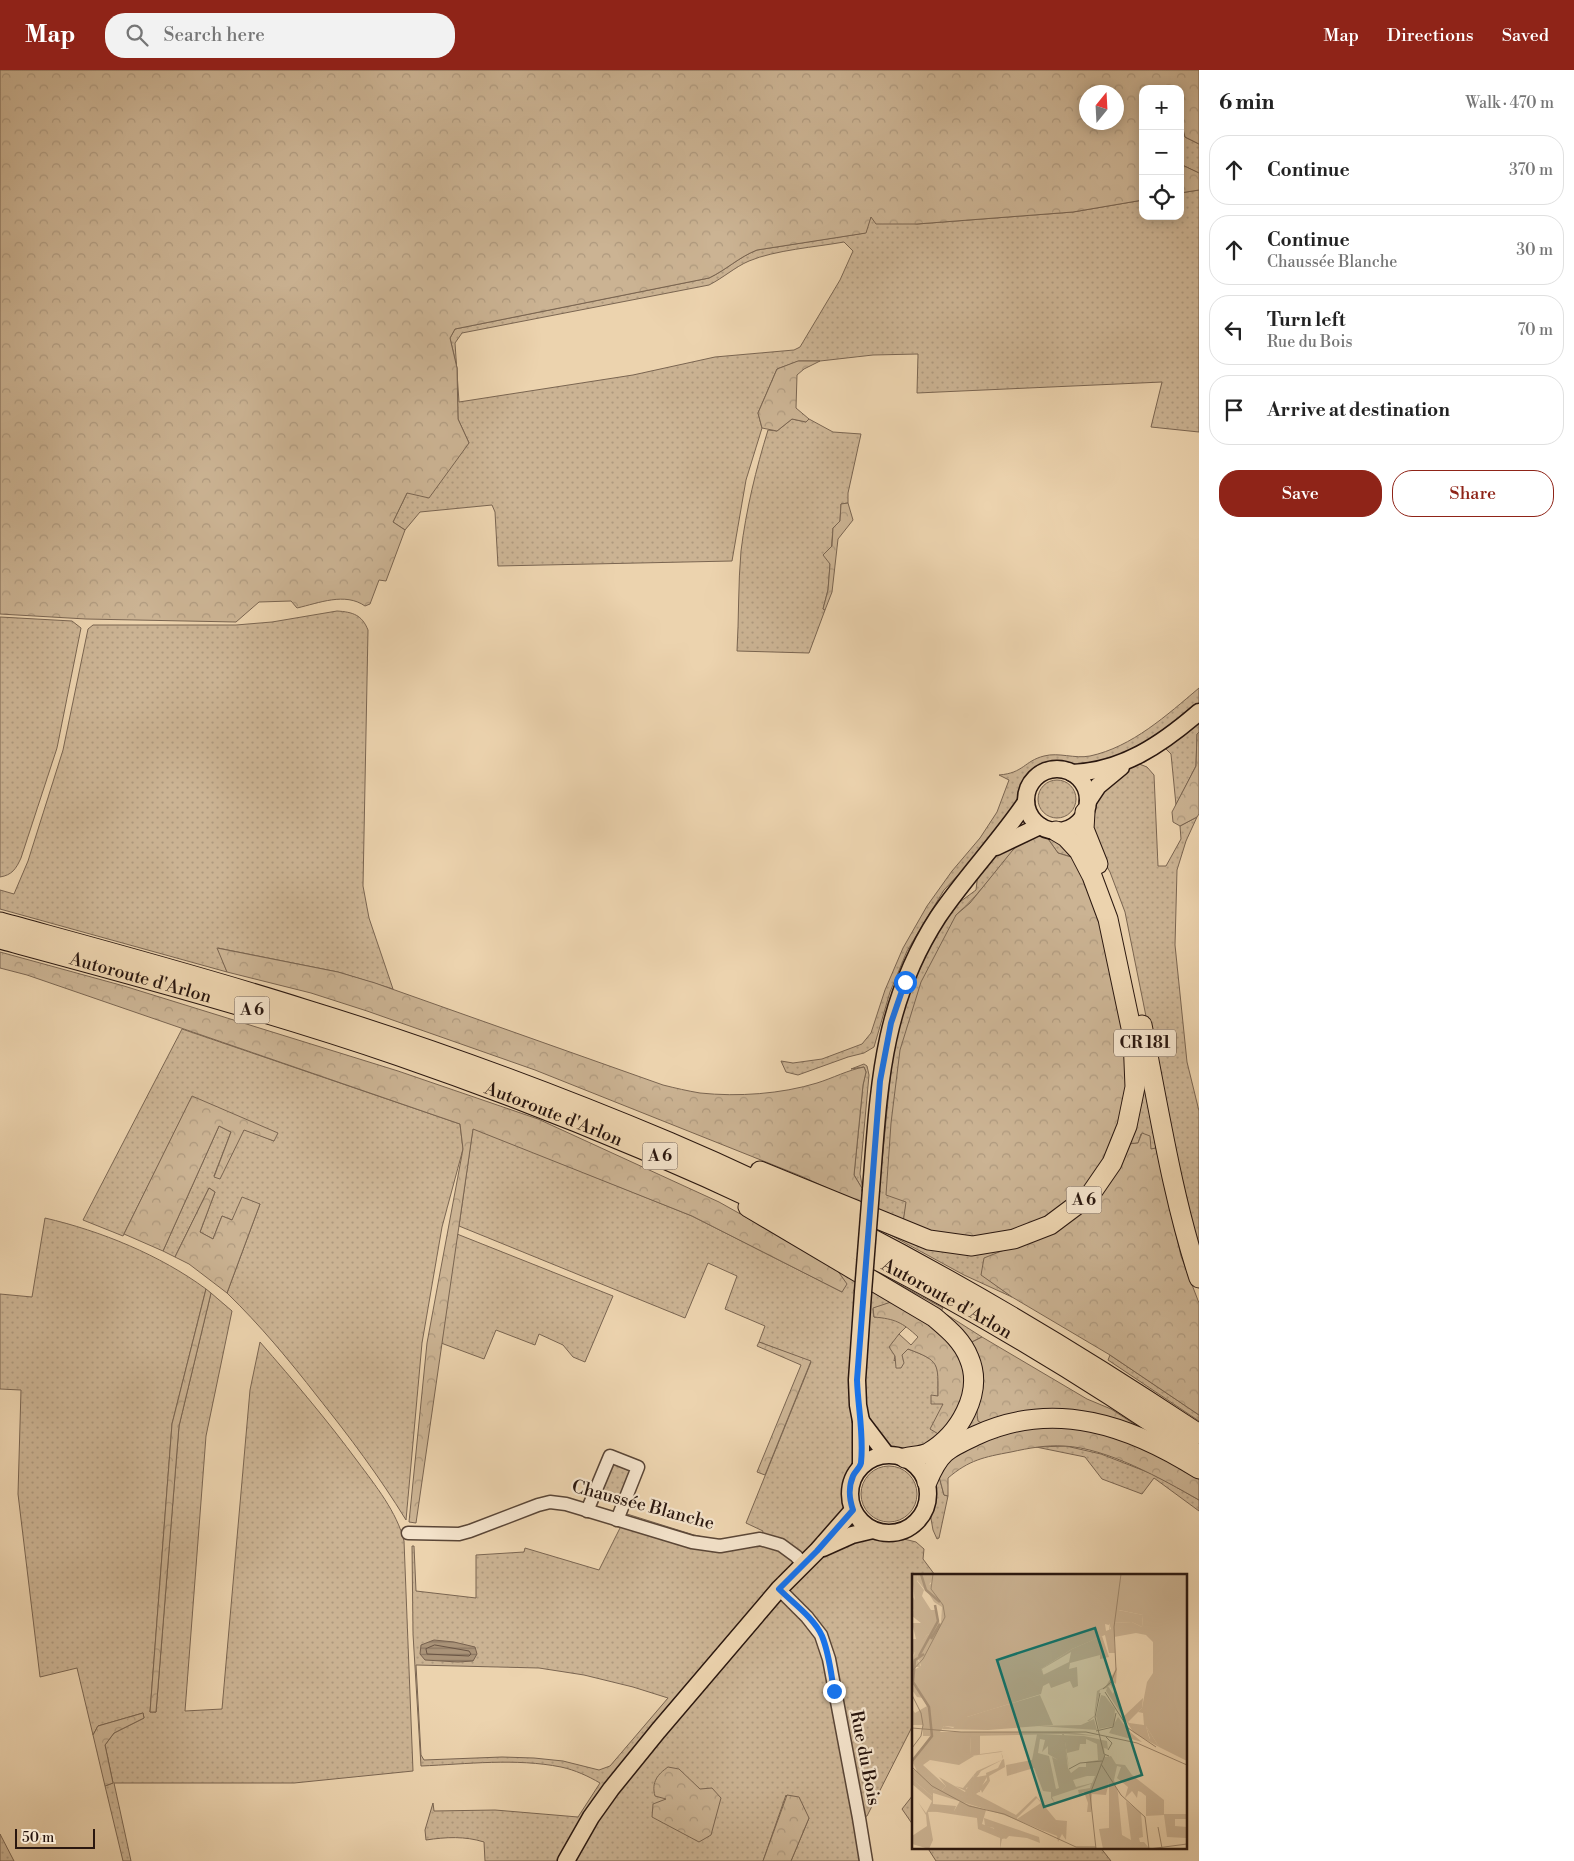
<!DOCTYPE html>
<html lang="en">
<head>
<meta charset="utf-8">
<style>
  body { margin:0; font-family:"Libre Bodoni",serif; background:#f2f2f2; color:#222 }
  .controls { position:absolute; right:15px; top:15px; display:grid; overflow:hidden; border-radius:10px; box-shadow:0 2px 12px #0003 }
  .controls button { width:45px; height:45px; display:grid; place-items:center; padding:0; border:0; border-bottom:1px solid #e0e0e0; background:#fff; color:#222; font:25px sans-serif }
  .compass { position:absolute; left:1079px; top:15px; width:45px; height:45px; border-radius:50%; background:#fff; box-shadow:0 2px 12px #0003; rotate:18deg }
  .scale { position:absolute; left:15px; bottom:12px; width:80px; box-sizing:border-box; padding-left:5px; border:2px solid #2a170f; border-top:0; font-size:14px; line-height:18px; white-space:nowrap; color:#2a170f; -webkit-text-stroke:4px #f3e2ca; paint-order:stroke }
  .stop { position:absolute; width:15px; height:15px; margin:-11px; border:4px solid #1a73e8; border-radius:50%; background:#fff }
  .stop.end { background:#1a73e8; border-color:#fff; box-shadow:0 1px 5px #0008 }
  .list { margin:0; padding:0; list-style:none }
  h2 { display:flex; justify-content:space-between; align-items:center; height:65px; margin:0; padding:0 20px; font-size:21px }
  h2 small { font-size:16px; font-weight:400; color:#767676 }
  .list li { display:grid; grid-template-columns:32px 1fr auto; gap:15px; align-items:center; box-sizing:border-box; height:70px; margin:0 10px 10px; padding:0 10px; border:1px solid #e0e0e0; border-radius:20px }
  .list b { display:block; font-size:19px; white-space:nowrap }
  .list p { margin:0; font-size:16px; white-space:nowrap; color:#767676 }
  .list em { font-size:16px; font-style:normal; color:#767676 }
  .actions { display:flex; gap:10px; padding:15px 20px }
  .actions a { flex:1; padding:11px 0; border:1px solid #8f2418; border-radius:20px; text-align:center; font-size:18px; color:#8f2418 }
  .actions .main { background:#8f2418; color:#fff }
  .icon { flex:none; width:28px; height:28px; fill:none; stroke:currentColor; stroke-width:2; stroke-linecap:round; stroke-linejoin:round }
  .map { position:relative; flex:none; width:1199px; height:1791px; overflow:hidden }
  header { display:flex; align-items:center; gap:30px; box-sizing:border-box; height:70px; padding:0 25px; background:#8f2418; color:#fff }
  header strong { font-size:24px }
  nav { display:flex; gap:28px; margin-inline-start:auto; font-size:18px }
  .search { width:350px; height:45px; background:#f2f2f2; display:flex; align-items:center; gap:12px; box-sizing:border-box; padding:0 18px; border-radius:20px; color:#767676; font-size:19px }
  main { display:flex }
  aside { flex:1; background:#fff }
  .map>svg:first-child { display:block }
  .grass { fill:url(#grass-dots); stroke:#7a6551; fill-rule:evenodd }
  .forest { fill:url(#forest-crowns); stroke:#7a6551; fill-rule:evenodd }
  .water { fill:url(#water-rules); stroke:#77614e }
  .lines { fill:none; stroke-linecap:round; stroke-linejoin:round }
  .shore { stroke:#6a5544; stroke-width:1 }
  .minor-casing { stroke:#5a4637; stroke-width:15 }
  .major-casing { stroke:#2a170f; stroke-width:19 }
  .highway-casing { stroke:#2a170f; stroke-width:21 }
  .minor { stroke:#f3e2ca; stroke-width:12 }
  .major { stroke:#ecd3ae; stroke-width:16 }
  .highway { stroke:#ecd3ae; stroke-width:19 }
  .major-bridge-casing { stroke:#2a170f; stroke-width:19; stroke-linecap:butt }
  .major-bridge { stroke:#ecd3ae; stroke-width:16 }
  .route { stroke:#1a73e8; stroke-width:6 }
  .labels { text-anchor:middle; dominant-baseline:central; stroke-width:4.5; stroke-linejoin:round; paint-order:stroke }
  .shield { fill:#f3e2ca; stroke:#665447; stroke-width:1 }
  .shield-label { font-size:16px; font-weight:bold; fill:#2a170f }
  .street-label { font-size:18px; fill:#2a170f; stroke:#f3e2ca }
  .inset-river { fill:none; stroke:#aa9378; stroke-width:2.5 }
  .inset-road { fill:none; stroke:#9e886e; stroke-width:1 }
  .view { fill:#0f766e; fill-opacity:0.15; stroke:#0f766e; stroke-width:2.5 }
  .inset-edge { fill:none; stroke:#2a170f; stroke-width:2.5 }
</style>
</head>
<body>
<header>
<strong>Map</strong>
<div class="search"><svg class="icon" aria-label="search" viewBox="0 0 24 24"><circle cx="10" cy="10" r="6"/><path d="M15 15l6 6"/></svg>Search here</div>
<nav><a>Map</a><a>Directions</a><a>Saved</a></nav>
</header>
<main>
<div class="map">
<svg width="1199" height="1791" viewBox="0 0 1199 1791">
  <defs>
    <pattern id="grass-dots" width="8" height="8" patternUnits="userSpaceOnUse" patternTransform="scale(1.25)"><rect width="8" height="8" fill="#cbb393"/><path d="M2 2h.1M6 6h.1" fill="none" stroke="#ae997e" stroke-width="1.8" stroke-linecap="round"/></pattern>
    <pattern id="forest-crowns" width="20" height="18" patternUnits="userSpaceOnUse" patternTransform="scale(1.25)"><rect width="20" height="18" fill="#cbb393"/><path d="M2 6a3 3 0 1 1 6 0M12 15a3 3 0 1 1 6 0" fill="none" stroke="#ae997e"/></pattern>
    <pattern id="water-rules" width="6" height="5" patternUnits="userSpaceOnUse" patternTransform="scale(1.25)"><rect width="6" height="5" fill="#aa9378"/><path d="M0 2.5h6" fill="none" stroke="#8b7761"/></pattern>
  </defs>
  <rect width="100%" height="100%" fill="#ecd3ae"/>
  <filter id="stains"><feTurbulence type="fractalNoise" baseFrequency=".004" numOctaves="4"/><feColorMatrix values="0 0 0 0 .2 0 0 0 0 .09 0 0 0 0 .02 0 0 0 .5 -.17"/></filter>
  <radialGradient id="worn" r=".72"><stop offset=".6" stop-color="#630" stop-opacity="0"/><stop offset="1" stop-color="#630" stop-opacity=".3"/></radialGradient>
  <g class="grass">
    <polygon points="1180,59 1183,59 1185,67 1199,74 1199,103 1180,94"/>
    <path d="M1199 120V362L1151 357 1162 312 917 323 918 284 873 285 820 291H799L777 299 758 343 762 358 746 410 732 491 498 496 495 442 492 435 420 442 405 460 393 452 407 423 469 373 458 349 457 298 450 268 455 259 709 208C726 200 739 187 757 180L865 163 871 146 917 154 1073 142 1143 130V146H1180V123ZM844 172 853 181 840 210 800 277 794 280 715 287 633 305 459 332 455 273 462 263 709 215C723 208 735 197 749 191 775 180 816 177 844 172Z"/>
    <path d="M792 349 806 352 809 349 833 362 861 364 848 423V433L841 434 840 451 833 458 828 520 823 539 825 540 809 583 737 581C739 548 738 514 741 481 746 440 756 399 768 360L777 361Z"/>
    <path d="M337 541C353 542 362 545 368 560L363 816 369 848 393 919 338 902 218 878 227 902 0 839V820L14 824 28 791 63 680 88 559 93 555H236L272 552Z"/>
    <path d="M0 547 72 551 81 558 57 678 21 788C16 799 12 805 0 807Z"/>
    <path d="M1199 618V662L1197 664 1196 696 1176 735 1171 684 1165 678 1129 690 1147 697 1154 705 1158 796H1166L1181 769 1180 756 1197 747 1186 771 1177 800 1175 875 1187 992 1199 1041V1184L1157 1001 1125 842 1110 802 1092 770 1095 730 1127 691 1077 698 1068 694 1048 693 1038 697 1030 704 1023 713 1018 733 1009 751 944 820 907 881 890 922 874 977 864 983 848 987 798 1005 786 1002 781 991 793 993 822 989 862 974 871 963 885 920 903 878 927 836 952 801 980 768 997 742 1009 710 999 705C1024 703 1024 691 1044 686 1059 682 1074 689 1090 686 1132 677 1167 645 1199 618Z"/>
    <circle cx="1057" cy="729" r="19"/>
    <path d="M1028 766C1002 790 983 822 956 845L903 1153 877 1142 892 990 899 953 918 895 953 837 976 820 978 803 1000 782Z"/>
    <polygon points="1046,766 1063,771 1087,808 1072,787 1058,783"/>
    <path d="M182 959 460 1054 463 1079 442 1157 422 1273 406 1450C379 1406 349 1366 317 1326 289 1290 260 1255 227 1223L260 1134 232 1150 222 1146 213 1169 200 1162 215 1122 209 1118 175 1187 163 1181 219 1056 231 1062 214 1106 244 1059 274 1071 192 1027 123 1166 83 1150Z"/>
    <polygon points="1140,985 1156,1078 1151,1079 1141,1064 1138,1073 1128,1074"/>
    <polygon points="864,994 867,996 869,1005 860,1104 863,1120 854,1105 863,1015 866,1002 864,997 851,999"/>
    <path d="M473 1058 692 1146 842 1222 835 1197 894 1231 873 1239 874 1247 893 1248 907 1256 899 1264 894 1291 908 1279C941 1291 938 1293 938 1326L931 1333H943L940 1365C935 1369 929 1377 922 1380 897 1390 878 1367 862 1351L857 1386 846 1409 843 1422 844 1435 842 1452 818 1480 870 1465 885 1470 900 1468 916 1472 924 1479 923 1489 935 1505H913V1655L867 1746 860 1748 866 1791H791L809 1748 786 1725 763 1791H485L484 1772C465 1766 446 1767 426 1770L425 1760 433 1733 434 1741 495 1740 578 1747 600 1713C588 1706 575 1700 561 1697 516 1688 467 1694 421 1696L413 1564 412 1476H414L416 1521 476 1528V1485L524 1482 525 1478 599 1500 627 1444 694 1465 721 1471 760 1469 763 1461 746 1453 811 1292 759 1272 765 1256 725 1239 737 1206 708 1193 685 1248 459 1156ZM416 1595 539 1598 584 1605 633 1617 668 1628 610 1696 599 1700 563 1691 534 1688 502 1687 424 1690 421 1685Z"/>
    <path d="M45 1148C101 1161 160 1185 206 1219L172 1354 150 1642H156L179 1356 211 1223 232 1241 206 1366 185 1641 222 1639 250 1320 260 1272C294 1311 327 1350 358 1392 375 1415 397 1442 404 1471L413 1701 294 1713H114L131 1791H123L105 1716 113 1713 105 1675 114 1663 144 1648 143 1643 98 1656 93 1665 77 1598 40 1607 18 1424 21 1320 0 1319V1224L32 1227Z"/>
    <polygon points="863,1150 1015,1175 981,1204 1012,1227 964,1205"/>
    <polygon points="457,1164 613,1226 585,1292 573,1287 563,1275 539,1264 535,1275 496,1260 484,1289 441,1273"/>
    <polygon points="856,1191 943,1238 941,1241 982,1267 972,1272 983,1301 983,1315 980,1329 985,1355 946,1374 978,1328"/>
    <polygon points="1110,1285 1199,1345 1199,1351 1108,1290"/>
    <polygon points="1066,1376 1101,1384 1155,1405 1199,1430 1199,1441 1154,1408 1142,1424 1102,1409 1085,1387 1036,1377"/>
    <polygon points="610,1386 638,1397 622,1436 593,1426"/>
    <circle cx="889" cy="1424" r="28"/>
    <polygon points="937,1399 944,1425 948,1426 939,1468 937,1469 933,1460 930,1443 934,1424 934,1410"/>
    <polygon points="913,1725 913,1755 902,1739"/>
    <polygon points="0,1764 14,1791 0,1791"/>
    <polygon points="927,1777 1100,1777 1111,1791 936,1791"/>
  </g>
  <g class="forest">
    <path d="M0 0H1199V74L1185 67 1183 59H1180V19H1143V130L1073 142 917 154H876L871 147 866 163 757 180C739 187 726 200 709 208L455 259 450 268 457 298 458 349 469 373 429 428 407 423 393 452 405 460 386 511 379 510 370 534 365 536C345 522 319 533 297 538L291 531 259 532 236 552 86 549 0 544ZM1086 22H1116V52H1086Z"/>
    <polygon points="1180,94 1199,103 1199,120 1180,123"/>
    <polygon points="798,291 820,291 804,299 797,305 796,338 809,349 806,352 792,349 777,361 762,358 758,343 777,299"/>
    <polygon points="848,433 853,450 838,469 832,522 825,540 823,539 828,520 830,494 823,485 832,476 833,458 840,451 841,434"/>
    <polygon points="1199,662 1199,744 1197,747 1180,756 1173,752 1172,742 1196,696 1197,664"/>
    <polygon points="1038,764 1046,766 1058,783 1071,787 1087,808 1102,851 1125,968 1127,1017 1113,1078 1083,1120 1056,1143 1024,1158 974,1168 938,1164 903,1153 906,1132 886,1125 891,1053 900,980 921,912 956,845 970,833 1012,781 1028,766"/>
    <path d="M217 878 338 902 375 913 663 1015C675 1018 688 1021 700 1023 738 1027 781 1024 817 1013 833 1008 848 1000 864 997L866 1002 863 1015 854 1105 863 1120 862 1134 801 1106 535 1000 367 941 311 923 227 902Z"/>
    <polygon points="0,882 124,916 398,1001 538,1049 719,1132 835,1197 847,1214 842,1222 692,1146 473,1059 416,1453 409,1452 427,1273 463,1079 460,1054 27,905 0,898"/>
    <polygon points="192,1026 278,1063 274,1071 244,1060 220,1109 214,1107 231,1062 219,1056 163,1181 124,1164"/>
    <polygon points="1142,1063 1150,1066 1151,1079 1156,1078 1181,1186 1199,1233 1199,1345 1110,1285 1012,1227 981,1205 984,1188 1052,1161 1128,1074 1138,1073"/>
    <polygon points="209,1118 215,1122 200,1162 213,1169 222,1146 232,1150 242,1127 260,1134 227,1223 189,1194 175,1187"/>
    <polygon points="206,1219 211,1223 179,1356 156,1642 150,1642 172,1354"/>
    <path d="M894 1231C925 1250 957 1263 964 1302 966 1313 965 1326 961 1337 957 1346 947 1356 940 1365L930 1359 943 1334H931V1325L938 1326C938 1293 940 1291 908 1279L902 1285 904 1293 901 1298H896L895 1286 889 1277 899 1264 911 1275 918 1267C902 1252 895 1249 874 1247L873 1238Z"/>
    <path d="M982 1267 1087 1329 1111 1339 1148 1363 1110 1351 985 1355 978 1351C975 1334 980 1333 983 1317 985 1301 979 1286 972 1272Z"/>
    <polygon points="759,1272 811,1291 765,1405 757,1402 801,1295 757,1276"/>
    <path d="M1035 1355 1109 1362 1199 1405V1430C1162 1409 1107 1378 1064 1376 1046 1375 1029 1378 1011 1382 984 1387 969 1390 948 1408V1426L944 1425 937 1399 943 1392 988 1366Z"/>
    <polygon points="143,1643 144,1648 114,1663 105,1675 113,1713 105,1716 93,1665 98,1656"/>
    <path d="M668 1697 679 1699 700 1719 712 1718 721 1728 711 1765 699 1772 652 1747 653 1734 666 1729 655 1726C651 1712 658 1704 668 1697Z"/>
    <polygon points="787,1725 799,1727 809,1748 791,1791 763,1791"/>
  </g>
  <polygon class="water" points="434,1570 454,1572 475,1577 477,1584 473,1591 458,1592 425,1590 420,1584 421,1575"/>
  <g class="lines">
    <polygon class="shore" points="435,1575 469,1581 471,1584 469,1586 427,1584 426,1579"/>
    <g class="minor-casing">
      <g id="minor">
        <polyline points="587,1441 610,1386 638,1397 617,1450"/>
        <polyline points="408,1463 459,1464 470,1461 538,1435 550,1432 566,1434 692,1472 720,1476 760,1469 781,1475 796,1486 804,1495"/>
        <polyline points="779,1519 807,1547 821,1565 829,1589 859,1748 866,1791"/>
      </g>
    </g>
    <g class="major-casing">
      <g id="major">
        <circle cx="1057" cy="730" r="31"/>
        <path d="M1072 703C1123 701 1162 674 1199 642"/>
        <polyline points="1088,731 1098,716 1121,697"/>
        <polyline points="996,777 1040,756"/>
        <path d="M871 1120C879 1019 881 935 938 847 965 807 999 772 1026 732"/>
        <polyline points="861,1351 886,1384"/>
        <circle cx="889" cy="1424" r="39"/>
        <polyline points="861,1395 861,1351 858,1335 857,1310 863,1222"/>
        <polyline points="823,1478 852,1465 873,1460"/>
        <polyline points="566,1791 591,1747 611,1719 658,1661 779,1519 817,1481 853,1440"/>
      </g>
    </g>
    <g class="highway-casing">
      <g id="highway">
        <polyline points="1085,742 1084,759 1098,794"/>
        <path d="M0 852C102 880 204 907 304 939 428 977 550 1022 669 1072 855 1151 1031 1252 1199 1364"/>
        <path id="s1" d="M0 869C133 905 268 941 399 986 683 1084 952 1212 1199 1385"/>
        <path d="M1142 955C1159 1039 1172 1126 1199 1208"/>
        <polyline points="760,1101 929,1170 972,1176 1014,1169 1050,1155 1090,1125 1112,1093 1127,1056 1135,1017 1133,967 1108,849 1092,806 1079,781 1066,767 1056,761"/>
        <path d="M748 1137 934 1247C948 1259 962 1270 969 1288 984 1323 959 1365 928 1383 922 1386 912 1386 905 1388"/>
        <path d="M927 1412C940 1381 947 1379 977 1365 1055 1329 1131 1356 1199 1399"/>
      </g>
    </g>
    <use href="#minor" class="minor"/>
    <use href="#major" class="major"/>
    <use href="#highway" class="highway"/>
    <g class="major-bridge-casing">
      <polyline id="major-bridge" points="863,1222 871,1120"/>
    </g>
    <use href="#major-bridge" class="major-bridge"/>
  </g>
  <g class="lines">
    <path class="route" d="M834 1621C831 1603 829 1583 822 1566 814 1548 793 1533 779 1519L817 1481 853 1440C849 1428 848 1418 853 1406 855 1401 860 1398 861 1393 864 1365 858 1338 857 1310L880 1011 891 953 905 912"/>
  </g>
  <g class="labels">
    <g class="shield">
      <rect x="234.5" y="926.5" width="35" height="27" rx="4"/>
      <rect x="1114" y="959.5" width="62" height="27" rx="4"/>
      <rect x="642.5" y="1072.5" width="35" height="27" rx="4"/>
      <rect x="1066.5" y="1116.5" width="35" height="27" rx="4"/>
    </g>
    <g class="shield-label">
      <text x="252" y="940">A 6</text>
      <text x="1145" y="973">CR 181</text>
      <text x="660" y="1086">A 6</text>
      <text x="1084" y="1130">A 6</text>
    </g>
    <g class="street-label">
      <text stroke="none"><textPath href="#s1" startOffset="146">Autoroute d'Arlon</textPath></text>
      <text stroke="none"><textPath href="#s1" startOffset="581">Autoroute d'Arlon</textPath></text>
      <text stroke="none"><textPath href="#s1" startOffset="1016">Autoroute d'Arlon</textPath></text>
      <text transform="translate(643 1435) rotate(15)">Chaussée Blanche</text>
      <text transform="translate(865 1688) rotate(79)">Rue du Bois</text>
    </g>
  </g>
  <g transform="translate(912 1504)">
    <rect width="275" height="275" fill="#ecd3ae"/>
    <path d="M6 0H25L13 16 5 6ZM0 22 19 47 13 55 12 46 0 34ZM206 36 231 41 230 53 220 48 200 49 197 58 198 47ZM27 57 5 84 9 93H0L3 76 15 61ZM190 62 197 83 188 85V81L158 89 157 95 165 93 166 112 161 114 158 107 139 114 137 109 129 113 132 103 129 95 160 75ZM159 78 157 88 131 101 130 95ZM205 93 204 110 201 108 200 115 199 111 196 112 201 120 203 115 212 142 231 124 230 134 216 148 238 165 234 152 247 173 222 159 194 117 195 114 188 116 182 143 177 147H175L182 142 185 117 194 112ZM128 121 141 151 76 156 30 155 32 152 41 154 55 143 77 136ZM125 160 172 162 195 167 196 175 192 174 193 183 199 182 204 190 213 191 220 201 252 226V240H275V245H263V252L275 253 274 264 255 263 252 241 234 242V222L229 218 226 217 225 224 220 217 213 224 216 213 205 204 209 193 205 192 202 206 206 219 210 261 219 266 214 227 229 239 231 263 227 264 228 268H232L237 274 191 275 187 255 197 254V208L194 221 180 220 179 238H175L176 229 172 218 167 220 166 216 178 214 179 210 140 223 144 231 139 224V218L131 217 122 194 95 202 94 191 120 186ZM152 163 155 179 167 176 168 170H174V165L185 170 186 186 174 188V193H167L159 199 156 194ZM128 165 133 166 130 178 136 172V180L146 186 140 183 147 214 144 215 137 182 126 179ZM175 202H183L180 209 164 213 161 206ZM68 161V180L91 177 89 178 91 183V185L89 178 59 182 58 162ZM63 200H68L64 201 65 203 76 201 70 212 78 207 70 219 69 216 64 220 104 241 124 222 144 246 155 247 154 266 150 260 146 268 145 262 92 241 21 219V230L44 232 42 237 16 238 21 266 17 275 0 270V262L15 252 14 241 6 228 14 239 20 227 0 210V205L20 222V215L54 224 30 216 34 212 27 203 53 218ZM125 224 129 229 105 245V244ZM72 244 127 263 128 269 115 264 97 262 94 265 83 260 82 254 73 252Z" fill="#cbb393" fill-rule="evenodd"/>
    <path d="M0 0H6L5 7 12 16 10 22 19 36H25L26 48 29 49 30 33 22 28 12 12 19 10 21 1 275 0V187L247 173 234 152 238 167 217 149 232 151 231 139 226 138 230 134 235 108 241 99V68L234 61 224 59 202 63 203 79H197L193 61 160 75 129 95 133 104 129 120 55 143V154L32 152 28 158H157L185 162 152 160 157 194 150 160 58 162 59 181 62 182 47 191 18 186 11 191 34 212 30 216H39L40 219 55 224 56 218 68 214 75 206 74 199 86 194 90 186 69 197 65 203 62 201 59 212 54 214 56 218 43 212 51 214 65 197 92 185 93 193 77 202 78 207 68 214V218L60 219 62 226 55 224 52 229 74 236 70 250 88 257 86 261 94 264 90 265 88 275V264L66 255 65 244 19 237 31 233 42 237 48 227 21 215 20 222 0 205V195L5 197 0 187 18 162H11V151H0V135L3 139 15 132 11 124 5 123 0 116V97L9 92 7 86H3L25 58 15 61 0 82V65H4L0 49H9L0 42 3 29ZM207 36 231 41 230 53 220 48 199 49V55L194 57 193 50 197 51ZM189 121 193 122 203 135 202 152 187 155 184 142ZM206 143 217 157 230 168 197 159ZM182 145 185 156 126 152 169 151ZM122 247 147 254 146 259 133 254 132 257 117 250Z" fill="#cbb393" fill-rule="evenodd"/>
    <path class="inset-river" d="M9 0 14 16 28 28M19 65 28 50M7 82 26 47 23 31M0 187 20 162 17 133 1 108 3 86 12 80"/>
    <path class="inset-road" d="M0 97 11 85 33 43 31 31 19 15 21 0M191 115 199 108 204 96 202 53 209 0M193 118 216 154 244 173M188 119 183 143 192 180 197 182M0 121 9 139 11 151 9 162 0 174M0 154 49 158H174L225 169 275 191M184 157 201 153 204 139M194 163 200 169 196 176M189 190 209 221 233 243 237 275M0 193 20 212 57 232 92 240 164 273H184M157 195 168 189 190 187M246 253 250 274M184 275 178 220 193 181M237 275 275 270"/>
    <path class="view" d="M183 54 230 201 132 233 85 86Z"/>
    <rect width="275" height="275" class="inset-edge"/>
  </g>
  <rect width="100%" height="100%" filter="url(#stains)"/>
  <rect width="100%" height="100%" fill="url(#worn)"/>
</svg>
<div class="controls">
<button>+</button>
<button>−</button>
<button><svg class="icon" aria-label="locate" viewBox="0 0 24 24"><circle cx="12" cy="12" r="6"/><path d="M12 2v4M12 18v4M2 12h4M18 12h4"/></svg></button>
</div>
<svg class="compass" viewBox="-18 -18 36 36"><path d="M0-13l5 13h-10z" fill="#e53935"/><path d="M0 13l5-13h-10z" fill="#767676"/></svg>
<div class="scale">50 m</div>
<div class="stop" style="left:905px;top:912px"></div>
<div class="stop end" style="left:834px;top:1621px"></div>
</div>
<aside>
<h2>6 min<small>Walk · 470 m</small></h2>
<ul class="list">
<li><svg class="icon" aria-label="ahead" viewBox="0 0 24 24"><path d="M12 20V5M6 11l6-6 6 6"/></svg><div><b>Continue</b></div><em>370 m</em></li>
<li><svg class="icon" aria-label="ahead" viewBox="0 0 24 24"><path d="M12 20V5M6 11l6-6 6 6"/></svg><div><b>Continue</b><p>Chaussée Blanche</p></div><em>30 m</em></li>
<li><svg class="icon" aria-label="left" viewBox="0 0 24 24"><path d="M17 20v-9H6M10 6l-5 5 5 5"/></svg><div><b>Turn left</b><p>Rue du Bois</p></div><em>70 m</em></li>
<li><svg class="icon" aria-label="arrive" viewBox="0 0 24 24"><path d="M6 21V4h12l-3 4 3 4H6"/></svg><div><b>Arrive at destination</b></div></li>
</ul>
<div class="actions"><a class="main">Save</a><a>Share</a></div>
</aside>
</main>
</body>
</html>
